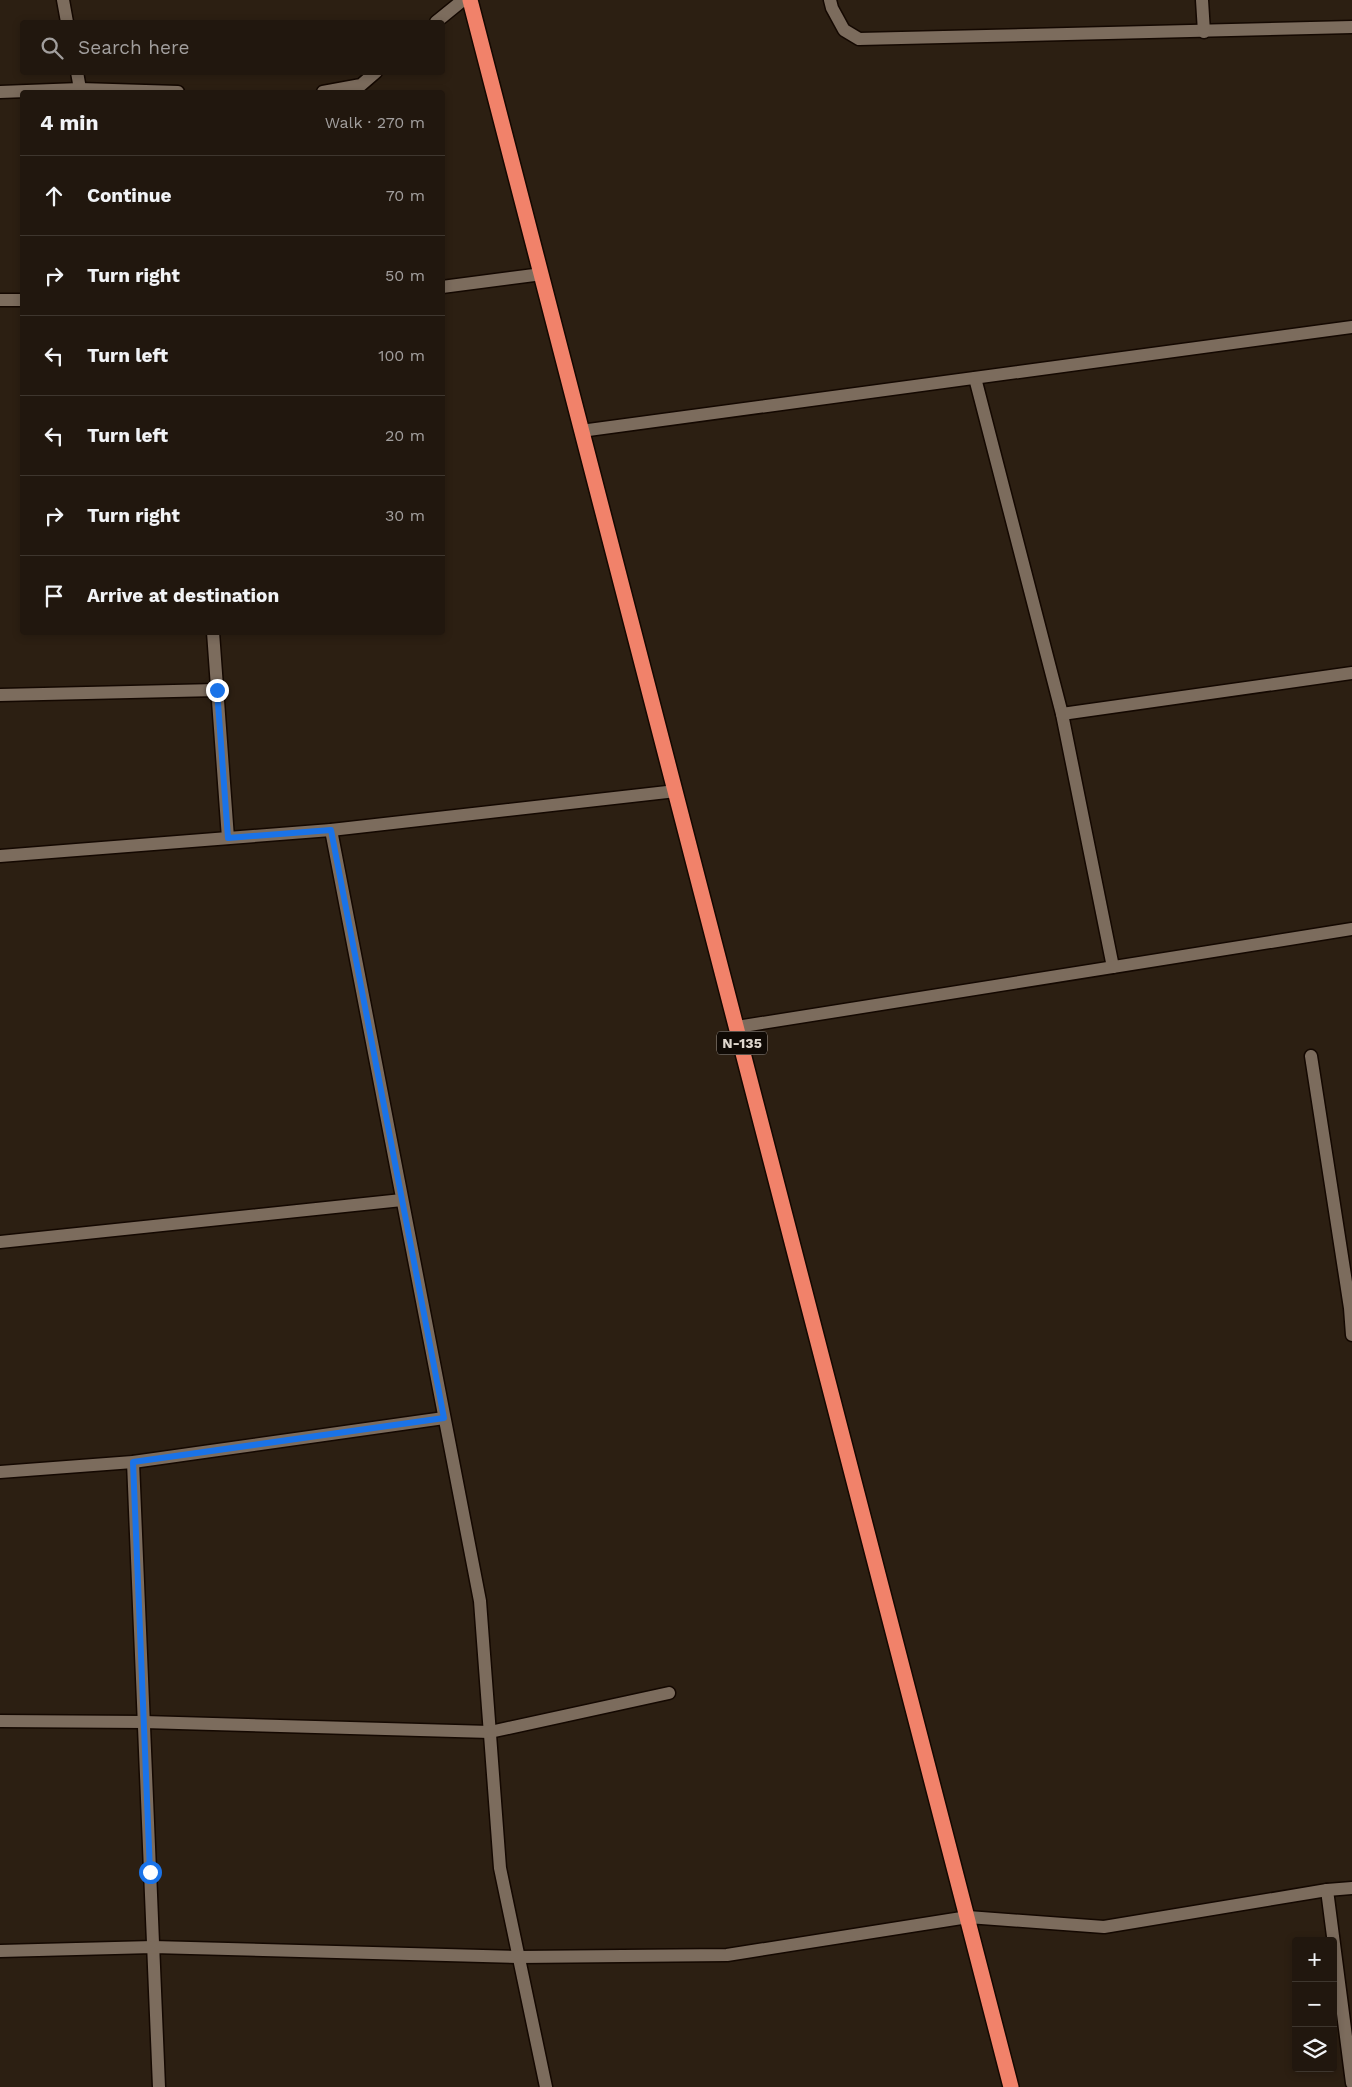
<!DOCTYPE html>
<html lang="en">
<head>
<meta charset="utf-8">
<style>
  body { margin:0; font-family:"Work Sans",sans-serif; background:#292017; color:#f1f3f6 }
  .controls { position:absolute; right:15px; bottom:15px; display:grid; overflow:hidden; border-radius:5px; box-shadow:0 2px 8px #0003 }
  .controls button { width:45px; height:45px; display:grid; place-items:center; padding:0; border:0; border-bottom:1px solid #3e362e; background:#21170e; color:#f1f3f6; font:25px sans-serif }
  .stop { position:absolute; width:15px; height:15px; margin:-11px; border:4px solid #1a73e8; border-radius:50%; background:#fff }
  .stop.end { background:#1a73e8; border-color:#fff; box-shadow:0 1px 5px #0008 }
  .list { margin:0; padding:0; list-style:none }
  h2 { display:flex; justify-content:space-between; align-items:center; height:65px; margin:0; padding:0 20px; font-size:21px }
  h2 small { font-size:16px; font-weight:400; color:#a29f9e }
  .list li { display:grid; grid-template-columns:32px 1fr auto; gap:15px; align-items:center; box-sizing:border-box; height:80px; padding:0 20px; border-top:1px solid #3e362e }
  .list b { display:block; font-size:19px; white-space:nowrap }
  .list em { font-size:16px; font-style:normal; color:#a29f9e }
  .icon { flex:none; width:28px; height:28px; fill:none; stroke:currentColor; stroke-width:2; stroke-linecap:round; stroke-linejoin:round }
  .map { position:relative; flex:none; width:1352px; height:2087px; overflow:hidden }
  .search { position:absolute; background:#21170e; box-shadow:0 2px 8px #0003; left:20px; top:20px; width:425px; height:55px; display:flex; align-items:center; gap:12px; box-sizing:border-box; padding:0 18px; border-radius:5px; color:#a29f9e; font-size:19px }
  .panel { position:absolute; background:#21170e; box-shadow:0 2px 8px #0003; left:20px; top:90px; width:425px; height:545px; border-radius:5px }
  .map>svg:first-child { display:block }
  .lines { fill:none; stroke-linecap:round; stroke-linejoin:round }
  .street-casing { stroke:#140801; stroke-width:15 }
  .highway-casing { stroke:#140801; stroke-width:18 }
  .street { stroke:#7c6c5d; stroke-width:12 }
  .highway { stroke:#f1826a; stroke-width:15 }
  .route { stroke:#1a73e8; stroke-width:6 }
  .labels { text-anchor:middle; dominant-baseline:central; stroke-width:5; stroke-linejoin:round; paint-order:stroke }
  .shield { fill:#100a05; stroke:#a29a92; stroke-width:1 }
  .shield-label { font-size:14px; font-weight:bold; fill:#e0d8cf }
</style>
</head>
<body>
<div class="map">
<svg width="1352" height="2087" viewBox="0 0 1352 2087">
  <rect width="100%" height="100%" fill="#2c1f12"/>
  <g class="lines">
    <g class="street-casing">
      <g id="street">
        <polyline points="63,0 67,22"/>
        <polyline points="830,0 832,8 844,30 859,39 1352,27"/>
        <polyline points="1202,0 1204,32"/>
        <polyline points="436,22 463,0"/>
        <polyline points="77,72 80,89"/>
        <polyline points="0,92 80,89 178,92"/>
        <polyline points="323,92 361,85 376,72"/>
        <polyline points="442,287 542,274"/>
        <polyline points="0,300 22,300"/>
        <polyline points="975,378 1062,714 1113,967"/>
        <polyline points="581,431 1352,327"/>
        <polyline points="213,632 228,838"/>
        <polyline points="0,695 217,690"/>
        <polyline points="1062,714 1352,673"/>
        <polyline points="331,830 480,1601 500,1868 546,2087"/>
        <polyline points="0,856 331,830 676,791"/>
        <polyline points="737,1027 1352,929"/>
        <polyline points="1311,1056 1350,1308 1352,1335"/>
        <polyline points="0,1242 402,1200"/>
        <polyline points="133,1462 159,2087"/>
        <polyline points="0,1472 133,1462 444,1418"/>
        <polyline points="0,1721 144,1722 490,1732 669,1693"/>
        <polyline points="1327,1890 1352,2083"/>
        <polyline points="0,1951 153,1947 519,1957 727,1955 968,1917 1104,1927 1327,1890 1352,1888"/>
      </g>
    </g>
    <g class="highway-casing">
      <polyline id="highway" points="470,0 1011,2087"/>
    </g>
    <use href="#street" class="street"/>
    <use href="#highway" class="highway"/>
  </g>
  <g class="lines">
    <polyline class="route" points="150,1872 133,1462 444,1418 331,830 228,838 217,690"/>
  </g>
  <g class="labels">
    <rect class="shield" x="717" y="1031.5" width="50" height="23" rx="4"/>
    <g class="shield-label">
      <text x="742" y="1043">N-135</text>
    </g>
  </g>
</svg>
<div class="controls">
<button>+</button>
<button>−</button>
<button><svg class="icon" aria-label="layers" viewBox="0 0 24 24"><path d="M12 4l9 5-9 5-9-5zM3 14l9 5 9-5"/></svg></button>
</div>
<div class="stop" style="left:150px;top:1872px"></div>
<div class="stop end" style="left:217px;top:690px"></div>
<div class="search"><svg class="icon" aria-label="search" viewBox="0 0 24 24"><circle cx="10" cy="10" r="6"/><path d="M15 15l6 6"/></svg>Search here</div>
<section class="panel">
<h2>4 min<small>Walk · 270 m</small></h2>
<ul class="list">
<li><svg class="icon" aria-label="ahead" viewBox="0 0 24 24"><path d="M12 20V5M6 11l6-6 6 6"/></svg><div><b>Continue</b></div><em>70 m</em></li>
<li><svg class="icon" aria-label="right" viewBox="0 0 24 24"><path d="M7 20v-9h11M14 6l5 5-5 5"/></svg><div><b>Turn right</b></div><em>50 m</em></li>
<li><svg class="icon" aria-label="left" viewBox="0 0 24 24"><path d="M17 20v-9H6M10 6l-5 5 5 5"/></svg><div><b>Turn left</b></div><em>100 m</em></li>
<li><svg class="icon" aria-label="left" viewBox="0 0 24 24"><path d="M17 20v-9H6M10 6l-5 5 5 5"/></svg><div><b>Turn left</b></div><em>20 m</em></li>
<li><svg class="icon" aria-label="right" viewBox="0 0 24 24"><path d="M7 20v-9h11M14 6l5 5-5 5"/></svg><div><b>Turn right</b></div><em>30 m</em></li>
<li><svg class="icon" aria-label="arrive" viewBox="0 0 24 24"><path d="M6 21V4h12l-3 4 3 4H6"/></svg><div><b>Arrive at destination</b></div></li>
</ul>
</section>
</div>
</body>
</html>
